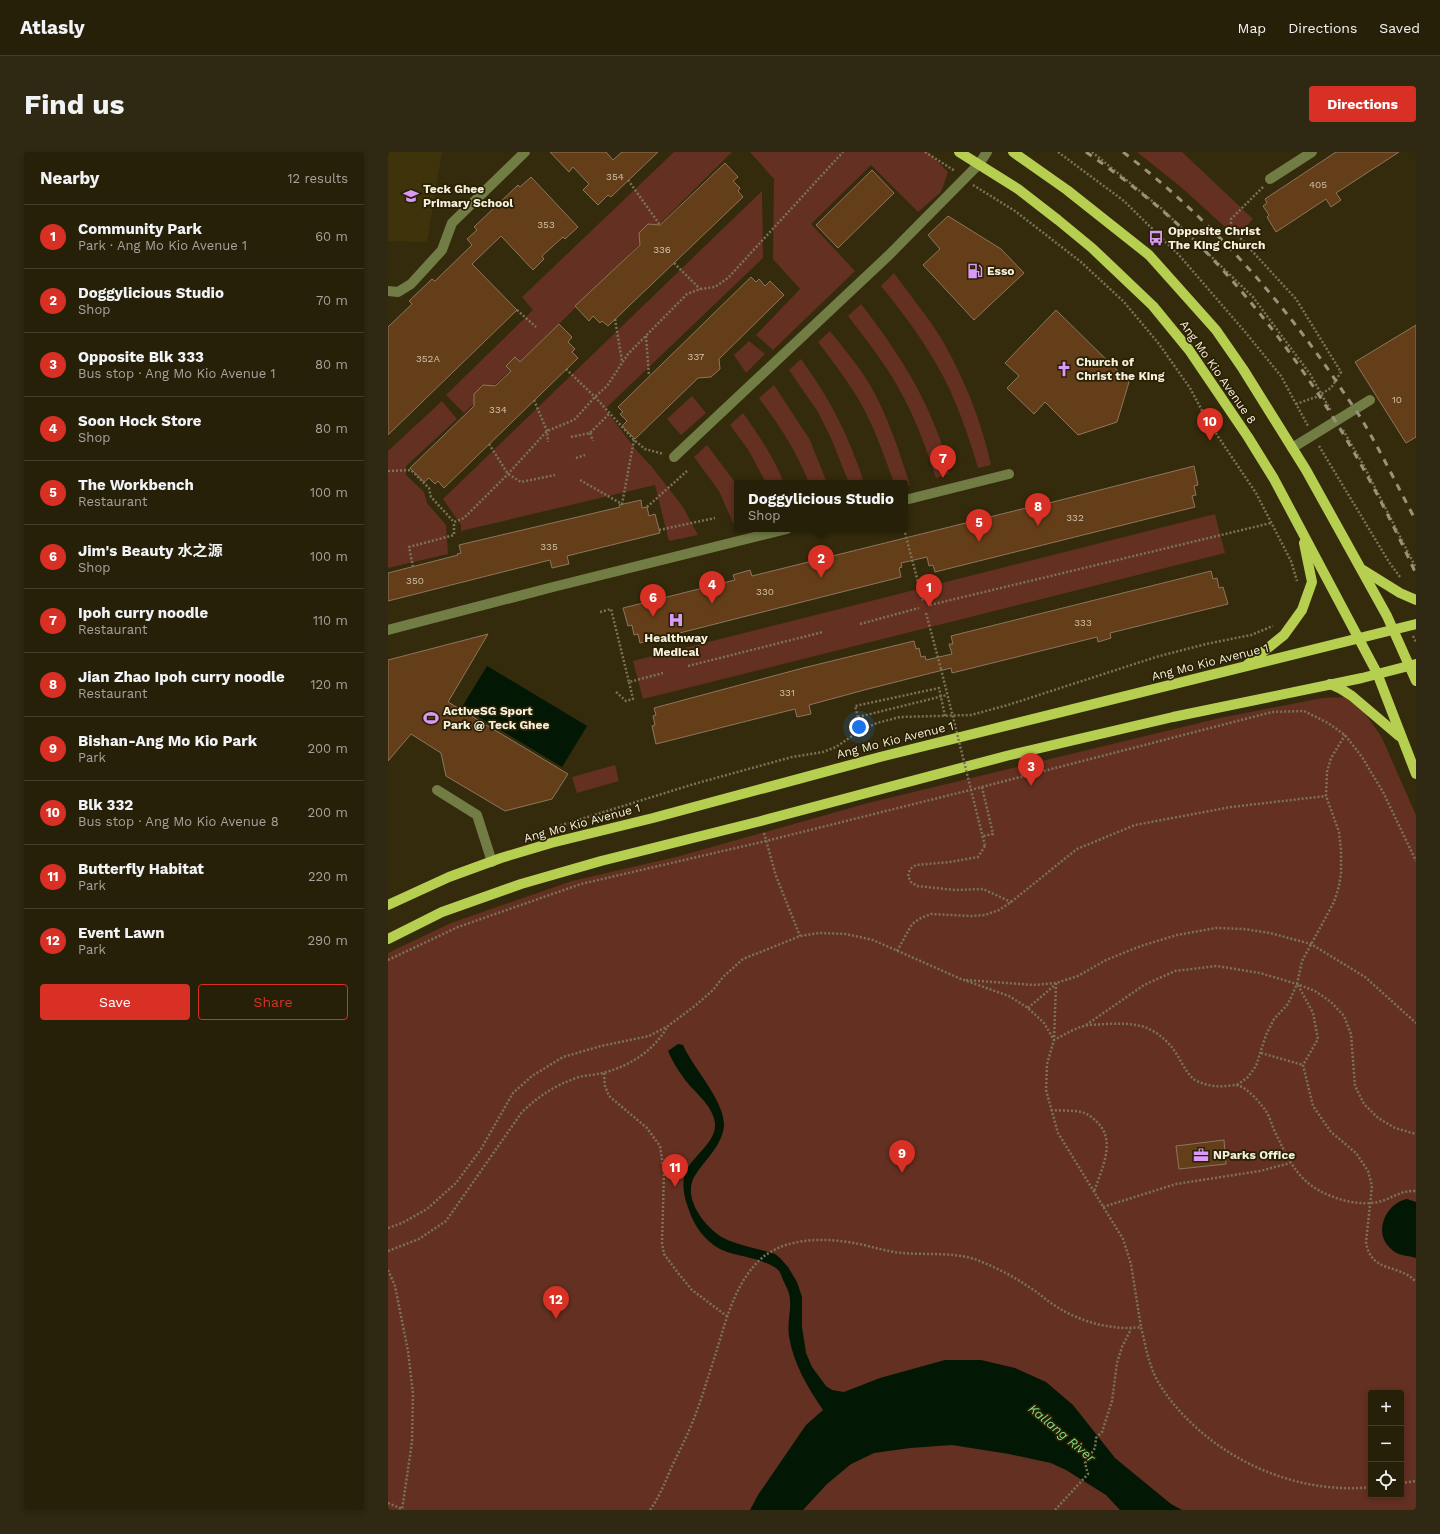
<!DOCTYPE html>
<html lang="en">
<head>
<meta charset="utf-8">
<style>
  body { margin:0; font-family:"Work Sans","Noto Sans SC",sans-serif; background:#2f2812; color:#f1f3f6 }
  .controls { position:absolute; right:12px; bottom:12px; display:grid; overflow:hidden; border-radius:4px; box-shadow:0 2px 6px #0003 }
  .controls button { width:36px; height:36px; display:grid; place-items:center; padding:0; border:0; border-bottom:1px solid #433e2a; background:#272009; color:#f1f3f6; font:20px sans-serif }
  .you { position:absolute; left:471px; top:575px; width:14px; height:14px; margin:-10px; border:3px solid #fff; border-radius:50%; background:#1a73e8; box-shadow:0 0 0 6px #1a73e833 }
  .badge { display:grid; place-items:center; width:26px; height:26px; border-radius:50%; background:#d93025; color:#fff; font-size:13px; font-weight:700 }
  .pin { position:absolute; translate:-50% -33px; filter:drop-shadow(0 1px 2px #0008) }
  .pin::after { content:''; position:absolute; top:21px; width:14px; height:12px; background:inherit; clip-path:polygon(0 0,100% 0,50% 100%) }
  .popup { position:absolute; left:346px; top:328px; width:174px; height:52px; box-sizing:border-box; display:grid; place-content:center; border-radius:4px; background:#272009; filter:drop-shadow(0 1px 3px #0005); font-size:13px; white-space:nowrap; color:#a4a39c }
  .popup b { font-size:15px; color:#f1f3f6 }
  .popup::after { content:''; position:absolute; left:50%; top:100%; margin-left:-8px; border:8px solid transparent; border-top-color:#272009 }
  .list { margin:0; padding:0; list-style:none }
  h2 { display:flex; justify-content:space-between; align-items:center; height:52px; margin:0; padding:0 16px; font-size:17px }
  h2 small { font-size:13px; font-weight:400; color:#a4a39c }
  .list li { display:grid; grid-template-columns:26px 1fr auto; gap:12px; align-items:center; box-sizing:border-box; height:64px; padding:0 16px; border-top:1px solid #433e2a }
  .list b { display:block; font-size:15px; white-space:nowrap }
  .list p { margin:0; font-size:13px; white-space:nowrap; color:#a4a39c }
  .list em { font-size:13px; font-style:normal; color:#a4a39c }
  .actions { display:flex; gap:8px; padding:12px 16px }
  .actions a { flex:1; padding:9px 0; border:1px solid #d93025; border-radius:4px; text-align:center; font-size:14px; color:#d93025 }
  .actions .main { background:#d93025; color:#fff }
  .icon { flex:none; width:22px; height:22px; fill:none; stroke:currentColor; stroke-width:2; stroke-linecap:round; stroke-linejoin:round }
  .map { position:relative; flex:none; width:1028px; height:1358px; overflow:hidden; border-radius:4px }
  header { display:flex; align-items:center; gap:24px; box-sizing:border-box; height:56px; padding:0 20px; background:#272009; border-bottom:1px solid #433e2a }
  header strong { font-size:19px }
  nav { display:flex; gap:22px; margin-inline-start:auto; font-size:14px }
  .intro { display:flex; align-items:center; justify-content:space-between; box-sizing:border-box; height:96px; padding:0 24px }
  h1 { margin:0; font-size:28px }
  .button { padding:10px 18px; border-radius:4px; background:#d93025; color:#fff; font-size:14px; font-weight:700 }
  main { display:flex; gap:24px; padding:0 24px }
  aside { flex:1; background:#272009; border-radius:4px; box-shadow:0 2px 6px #0003 }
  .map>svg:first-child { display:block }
  .built { fill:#3f330c }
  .green { fill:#633021; fill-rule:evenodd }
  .water { fill:#021704 }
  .building { fill:#633e18; stroke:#8e755d }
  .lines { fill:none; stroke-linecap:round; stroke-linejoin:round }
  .path { stroke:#7b7359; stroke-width:2.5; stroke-dasharray:2 2; stroke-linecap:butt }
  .minor { stroke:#717d44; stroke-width:10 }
  .major { stroke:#b7cf50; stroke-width:10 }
  .rail { stroke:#99927a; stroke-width:3; stroke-dasharray:7 7; stroke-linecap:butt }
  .path-bridge { stroke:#7b7359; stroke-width:2.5; stroke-dasharray:2 2; stroke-linecap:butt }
  .labels { text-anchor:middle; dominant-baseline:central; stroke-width:3.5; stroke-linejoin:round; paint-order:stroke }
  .number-label { font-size:10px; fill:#d0c3ac }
  .poi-label { font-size:12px; font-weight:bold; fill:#f5efde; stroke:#2a2103; text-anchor:start }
  .street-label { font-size:12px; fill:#f5efde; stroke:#2a2103 }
  .water-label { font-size:13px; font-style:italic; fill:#7cde88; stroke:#2a2103 }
</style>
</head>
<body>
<header>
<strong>Atlasly</strong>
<nav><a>Map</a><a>Directions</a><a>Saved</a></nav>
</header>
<div class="intro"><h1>Find us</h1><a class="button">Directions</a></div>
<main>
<aside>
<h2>Nearby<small>12 results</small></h2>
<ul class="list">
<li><span class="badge">1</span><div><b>Community Park</b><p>Park · Ang Mo Kio Avenue 1</p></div><em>60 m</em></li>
<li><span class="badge">2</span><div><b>Doggylicious Studio</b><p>Shop</p></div><em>70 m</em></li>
<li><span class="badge">3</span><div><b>Opposite Blk 333</b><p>Bus stop · Ang Mo Kio Avenue 1</p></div><em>80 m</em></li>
<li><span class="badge">4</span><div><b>Soon Hock Store</b><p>Shop</p></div><em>80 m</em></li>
<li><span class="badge">5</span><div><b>The Workbench</b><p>Restaurant</p></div><em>100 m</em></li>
<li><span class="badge">6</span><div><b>Jim's Beauty 水之源</b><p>Shop</p></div><em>100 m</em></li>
<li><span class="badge">7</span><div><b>Ipoh curry noodle</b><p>Restaurant</p></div><em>110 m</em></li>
<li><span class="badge">8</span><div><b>Jian Zhao Ipoh curry noodle</b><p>Restaurant</p></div><em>120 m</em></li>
<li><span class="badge">9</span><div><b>Bishan-Ang Mo Kio Park</b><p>Park</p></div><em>200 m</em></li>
<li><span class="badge">10</span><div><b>Blk 332</b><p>Bus stop · Ang Mo Kio Avenue 8</p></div><em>200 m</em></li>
<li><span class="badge">11</span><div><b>Butterfly Habitat</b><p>Park</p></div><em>220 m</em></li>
<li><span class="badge">12</span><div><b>Event Lawn</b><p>Park</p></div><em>290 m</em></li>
</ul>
<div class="actions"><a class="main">Save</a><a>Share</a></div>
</aside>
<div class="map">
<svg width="1028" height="1358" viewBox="0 0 1028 1358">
  <rect width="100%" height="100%" fill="#342b0c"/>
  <polygon class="built" points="0,0 54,0 39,90 0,89"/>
  <g class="green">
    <polygon points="286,0 344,0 153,190 76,261 58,243 145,158 134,145"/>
    <polygon points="362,0 540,0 560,20 553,40 530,60 483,13 423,72 467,119 385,198 368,183 412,137 385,107 386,27"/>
    <polygon points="749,0 794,0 865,67 848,85 793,35"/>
    <polygon points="374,39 375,106 217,257 249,299 264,315 295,355 310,383 281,389 267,333 73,379 73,373 55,347"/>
    <path d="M506 121C523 145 543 168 557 193 578 231 594 271 603 313L590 316C581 285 570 253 555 224 538 192 516 162 493 134Z"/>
    <path d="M473 152C505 193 534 237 552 287 556 298 558 310 561 322L548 326C539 299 530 273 517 248 502 218 481 191 460 164Z"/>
    <path d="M442 179C456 197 471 214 482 233 500 264 511 299 522 333L517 334V331H506C495 300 484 268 466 240 455 223 443 207 430 190Z"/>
    <polygon points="361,189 377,202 358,221 346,203"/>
    <path d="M413 207C441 245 462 286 476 331H461L443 286 430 260 401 218Z"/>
    <path d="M386 233 422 288 439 331H421C409 300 391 273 371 246Z"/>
    <polygon points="304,244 318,261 293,283 279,267"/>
    <polygon points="54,249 69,267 18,314 18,323 36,340 39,351 58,373 60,402 0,416 0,299"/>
    <path d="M355 261C371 284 386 305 396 331H378L361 299 342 273Z"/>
    <polygon points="319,293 346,329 349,337 349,374 347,375 331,339 306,305"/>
    <polygon points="827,362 837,401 255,547 245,509"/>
    <path d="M960 545 976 560 993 584 1028 663V1358H0V801L63 771 184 729 292 704 480 651 832 566 934 546ZM983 1241H1013V1343H983Z"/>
    <polygon points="227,613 231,629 189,641 184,625"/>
  </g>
  <g class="water">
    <polygon points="99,514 199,574 174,615 74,555"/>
    <path d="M290 892 295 893C305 916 336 948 336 973 335 992 318 1007 308 1022 293 1043 314 1072 332 1084 344 1092 372 1097 387 1102L392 1106 400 1115 409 1130 414 1145V1175L418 1201 424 1215 438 1234 444 1238 456 1240 492 1226 557 1208H593L627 1216 658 1230 685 1253 727 1306 783 1352 794 1358H732L718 1343 678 1318 663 1311 621 1302 564 1293 522 1296 486 1301 463 1312 439 1332 415 1358H362L370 1343 418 1273 435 1258C420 1236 405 1211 401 1184 399 1172 403 1160 402 1148 402 1141 398 1134 395 1128 394 1125 393 1122 391 1119 386 1113 378 1111 370 1108 358 1104 344 1103 332 1097 317 1089 306 1074 301 1058 297 1048 294 1036 296 1025 300 1006 329 992 327 971 324 951 306 941 295 925 289 917 284 908 280 899Z"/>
    <path d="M1019 1047 1028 1050V1106C1019 1103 1009 1104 1002 1096 985 1080 998 1051 1019 1047Z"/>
  </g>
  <g class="building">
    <polygon points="162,0 218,0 225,8 234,0 270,0 223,45 220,43 210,53 195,38 201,32 185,15 181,20"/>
    <polygon points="948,0 1011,0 948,41 953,48 943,55 938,47 888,80 879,65 881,63 875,54 879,51 877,47"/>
    <polygon points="337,11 350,25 345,29 352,36 350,39 355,45 220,174 214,169 212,171 205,164 201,169 187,154 252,93 251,81 260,72 272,73"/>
    <polygon points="484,18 506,41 450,96 428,73"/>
    <polygon points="143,25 190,75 177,87 175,85 154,104 156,107 145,118 113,84 84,112 129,158 0,283 0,175 24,152 21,149 44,127 47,129 84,93 79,87 89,78 86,75 130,33 132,35"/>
    <polygon points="560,64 613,97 636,121 586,168 535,113 552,97 540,83"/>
    <polygon points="363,125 368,130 371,127 377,134 382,129 396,143 331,207 332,217 323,225 310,226 247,287 234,274 239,269 232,262 235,260 230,255"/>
    <polygon points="668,158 741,230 729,270 690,283 657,250 646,262 619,236 631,224 617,211"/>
    <polygon points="171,172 184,185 180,190 187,197 184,200 190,206 56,336 50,329 47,332 41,326 36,330 22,316 86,254 86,242 95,233 107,234 123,219 118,214 127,205 132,210"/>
    <polygon points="1028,173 1028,285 1018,291 967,210"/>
    <polygon points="806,314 810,333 806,334 808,343 804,344 807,355 547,420 545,413 541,414 539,405 513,411 514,415 511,416 513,425 252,491 250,482 246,483 244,473 240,474 235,456 347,428 345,423 362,418 364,424 642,355 641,351 660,346 661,351"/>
    <polygon points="253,348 254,356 259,355 261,364 267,362 272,381 179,404 181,412 164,416 162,408 0,449 0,421 70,403 69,402 73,401 71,393 232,355 231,353"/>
    <polygon points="823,419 825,427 829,426 831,436 835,435 840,452 722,481 723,486 710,490 709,485 564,521 563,516 480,537 421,553 423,562 409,565 407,557 268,592 264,574 267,573 265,564 268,563 266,556 415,516 526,489 528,497 531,496 533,505 537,504 538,508 564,502 561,492 565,492 563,484"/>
    <polygon points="100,482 60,550 180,622 164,647 117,659 58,624 53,601 23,582 0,609 0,508"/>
    <polygon points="836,988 838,1012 791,1017 788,994"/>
  </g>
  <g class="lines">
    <g class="path">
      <polyline points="537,0 567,19"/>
      <polyline points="670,0 736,49 791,103 858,181 893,224 920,274"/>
      <polyline points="704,0 774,57 865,145 922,222 943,259"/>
      <polyline points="240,28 272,73"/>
      <polyline points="585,33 627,59 693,110 736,150 771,192 802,236 819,268 868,341 903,409 909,429"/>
      <polyline points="875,35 843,67 843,76 908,147 953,220 943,236 928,245 908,252"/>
      <polyline points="286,111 312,137"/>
      <polyline points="129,158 148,175"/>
      <polyline points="227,167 234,209"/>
      <polyline points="258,184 261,224"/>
      <polyline points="178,217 207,245 246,288 257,297 276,302"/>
      <polyline points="146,248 159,279 160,290"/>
      <polyline points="955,278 976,314 1028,416"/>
      <polyline points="202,281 205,289"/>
      <polyline points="183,285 202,281 221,262"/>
      <polyline points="101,292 120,322 133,330 167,323"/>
      <polyline points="931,294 1001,410 1012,425"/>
      <polyline points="188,306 197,303"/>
      <polyline points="0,319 23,318 41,336 43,345 66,370 76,366 120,322 159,279 186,268 207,245 219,234 240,202 299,142 312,137 327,135 340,126 455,0"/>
      <polyline points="192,328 234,352 246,288"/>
      <polyline points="259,355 299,319"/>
      <polyline points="516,377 535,449"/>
      <polyline points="271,378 327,366"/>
      <polyline points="25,415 21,395 66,383 66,370"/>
      <polyline points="542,453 883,371"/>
      <polyline points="212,460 223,457 241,530 275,521"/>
      <polyline points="538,461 553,517"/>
      <polyline points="472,472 531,456"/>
      <polyline points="1025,484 1028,490"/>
      <polyline points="300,514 435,480"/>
      <polyline points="228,540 238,549 245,547 241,530"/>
      <polyline points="470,565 467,554 551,536 557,564"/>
      <polyline points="594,635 605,682 595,684"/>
      <polyline points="161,677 306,632 404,605 435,600 448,595 473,578 489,571 512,565 583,563 620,553 768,505 818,492 863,483 885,474"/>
      <polyline points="376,681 388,724 412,784"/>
      <polyline points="597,694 590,705 562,710 528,713 522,717 520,724 523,730 529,734 567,738 595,737 623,750"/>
      <polyline points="509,799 524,772 533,766 543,762 583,764 597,763 611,758 623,750 689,697 747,673 843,655 938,644"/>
      <polyline points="0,808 70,775 193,732 378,689 594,635 884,560 916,559 940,571 957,583 974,605 995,640 1028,709"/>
      <polyline points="578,828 646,833 668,831 690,824 718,808 753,794 789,783 828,776 856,777 882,781 923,792 977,825 1028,871"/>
      <polyline points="668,831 666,888 659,912 658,938 670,981 735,1087 743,1112 753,1175"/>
      <path d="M910 833 925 861 930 887 915 913 925 954 943 980 968 1001 980 1019 984 1034 978 1090C983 1122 1011 1111 1028 1130"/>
      <polyline points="640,856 668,832"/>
      <polyline points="698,873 756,833 787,819 829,814 872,821 909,832 927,839 943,850 956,864 963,882 967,934 976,952 990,966 1007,976 1028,982"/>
      <polyline points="873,901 915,913"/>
      <polyline points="216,921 217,934 221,944 259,976 272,994 276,1020 274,1091 276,1102 290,1121 304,1138 340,1165"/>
      <polyline points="849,933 860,925 868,914 878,883 886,867 900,852 909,832 914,809 946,750 951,734 953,721 953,698 951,680 938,644 939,620 943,606 957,583"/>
      <path d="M663 958C673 959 684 958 694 960 700 962 705 966 709 970 729 989 713 1018 706 1040"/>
      <polyline points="715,1055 788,1032 872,1019 902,1011"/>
      <path d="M0 1076 14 1071 39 1057 68 1031 93 997 125 941 144 924 175 905 213 894 261 884 280 874 308 853 325 838 335 825 355 807 412 784 431 781 458 782 485 788 573 827 621 844 640 856 656 871 666 888C676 883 685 877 696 874 702 872 710 873 717 872 743 871 762 871 781 892 791 902 796 920 807 928 816 933 827 935 836 934 840 934 845 933 848 933 857 934 869 947 874 954 880 960 883 970 886 978 901 1008 909 1031 943 1044 957 1050 979 1054 994 1049 1006 1045 1014 1038 1028 1039"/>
      <path d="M0 1099 31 1087 58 1069 134 960C151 944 166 934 188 926 196 923 206 923 215 921 244 913 265 899 280 874"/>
      <polyline points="0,1118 7,1134 20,1199 25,1242 24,1290 14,1358"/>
      <polyline points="1013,1331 1028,1329"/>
      <polyline points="0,1351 14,1357"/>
      <path d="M262 1358C272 1344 278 1328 285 1312 292 1298 299 1284 305 1269 313 1249 319 1228 326 1207 336 1176 344 1139 366 1114 391 1084 437 1085 471 1092 486 1095 500 1100 515 1101 538 1103 568 1100 589 1108 607 1115 625 1124 641 1135 651 1141 659 1149 669 1155 693 1170 725 1179 753 1175 758 1195 761 1216 772 1233 815 1301 903 1344 983 1335"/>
      <polyline points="667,1358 700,1322 697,1311 707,1296 708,1286 714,1280 724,1249 729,1211 734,1195 743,1177"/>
    </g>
    <g class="minor">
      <polyline points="882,27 924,0"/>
      <polyline points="0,139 10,140 23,132 54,98 64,71 137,0"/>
      <polyline points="904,296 982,248"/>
      <polyline points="286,305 501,103 591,12 599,0"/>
      <polyline points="517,348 621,322"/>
      <polyline points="0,478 165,435 399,377"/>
      <polyline points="49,638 89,663 104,710"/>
    </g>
    <g class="major">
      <polyline points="571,0 630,37 670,68 704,96 765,154 801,198 860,285 886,327 989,521 1028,622"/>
      <polyline points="625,0 679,38 761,103 828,178 855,217 918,318 999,464 1028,529"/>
      <polyline points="975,418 1012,441 1028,448"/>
      <polyline points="860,512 896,483 914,458 924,430 916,391"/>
      <polyline points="942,532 953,537 964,544 1011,584"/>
      <polyline points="0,753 61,725 113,706 163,691 265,666 492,605 1028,472"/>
      <polyline points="0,787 54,760 133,732 213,709 373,669 618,604 785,565 974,526 1028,512"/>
    </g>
    <g class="rail">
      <path d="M698 0C741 30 783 63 819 101 909 196 974 303 1028 422"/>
      <path d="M735 0C819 64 892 145 950 232 959 246 969 259 977 273 995 304 1011 337 1028 369"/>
    </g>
    <g class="path-bridge">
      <polyline points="553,517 597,694"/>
      <polyline points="470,565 559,543"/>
    </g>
  </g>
  <defs>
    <g id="school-bare" transform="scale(1.2)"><path d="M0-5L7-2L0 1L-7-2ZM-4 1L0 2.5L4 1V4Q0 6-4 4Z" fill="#d99af7" stroke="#2a2103" stroke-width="2.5" paint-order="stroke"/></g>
    <g id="bus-bare" transform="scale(1.2)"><path d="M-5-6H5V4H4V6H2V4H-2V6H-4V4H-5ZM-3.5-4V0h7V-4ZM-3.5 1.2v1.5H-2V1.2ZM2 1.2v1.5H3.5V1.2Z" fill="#d99af7" stroke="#2a2103" stroke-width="2.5" paint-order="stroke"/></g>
    <g id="fuel-bare" transform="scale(1.2)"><path d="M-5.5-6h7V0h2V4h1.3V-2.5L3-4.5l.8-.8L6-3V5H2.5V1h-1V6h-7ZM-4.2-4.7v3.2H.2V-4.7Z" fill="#d99af7" stroke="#2a2103" stroke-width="2.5" paint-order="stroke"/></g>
    <g id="church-bare" transform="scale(1.2)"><path d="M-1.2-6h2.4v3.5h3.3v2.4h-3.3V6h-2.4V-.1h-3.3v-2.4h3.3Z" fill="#d99af7" stroke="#2a2103" stroke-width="2.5" paint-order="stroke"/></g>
    <g id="hospital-bare" transform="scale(1.2)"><path d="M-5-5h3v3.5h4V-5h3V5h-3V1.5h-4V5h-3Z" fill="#d99af7" stroke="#2a2103" stroke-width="2.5" paint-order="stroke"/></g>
    <g id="stadium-bare" transform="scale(1.2)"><path d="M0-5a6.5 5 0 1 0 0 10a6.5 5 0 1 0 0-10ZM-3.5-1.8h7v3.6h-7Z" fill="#d99af7" stroke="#2a2103" stroke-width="2.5" paint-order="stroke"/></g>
    <g id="office-bare" transform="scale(1.2)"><path d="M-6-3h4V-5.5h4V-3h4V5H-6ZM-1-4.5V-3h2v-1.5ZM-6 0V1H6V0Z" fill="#d99af7" stroke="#2a2103" stroke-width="2.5" paint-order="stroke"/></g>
  </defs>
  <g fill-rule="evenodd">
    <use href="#school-bare" x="23" y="44"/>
    <use href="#bus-bare" x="768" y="86"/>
    <use href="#fuel-bare" x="587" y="119"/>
    <use href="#church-bare" x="676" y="217"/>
    <use href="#hospital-bare" x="288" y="468"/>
    <use href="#stadium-bare" x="43" y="566"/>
    <use href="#office-bare" x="813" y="1003"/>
  </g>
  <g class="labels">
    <g class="number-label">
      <text x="227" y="24">354</text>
      <text x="930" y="32">405</text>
      <text x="158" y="72">353</text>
      <text x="274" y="97">336</text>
      <text x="308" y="204">337</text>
      <text x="40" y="206">352A</text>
      <text x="1009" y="247">10</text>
      <text x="110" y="257">334</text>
      <text x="687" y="365">332</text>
      <text x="161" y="394">335</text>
      <text x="27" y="428">350</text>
      <text x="377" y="439">330</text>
      <text x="695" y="470">333</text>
      <text x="399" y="540">331</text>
    </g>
    <g class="poi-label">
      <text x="35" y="37">Teck Ghee<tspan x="35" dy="14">Primary School</tspan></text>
      <text x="780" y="79">Opposite Christ<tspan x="780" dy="14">The King Church</tspan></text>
      <text x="599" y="119">Esso</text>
      <text x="688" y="210">Church of<tspan x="688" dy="14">Christ the King</tspan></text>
      <text x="288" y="486" text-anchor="middle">Healthway<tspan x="288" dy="14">Medical</tspan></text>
      <text x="55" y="559">ActiveSG Sport<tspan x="55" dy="14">Park @ Teck Ghee</tspan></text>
      <text x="825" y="1003">NParks Office</text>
    </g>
    <g class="street-label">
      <text transform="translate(830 220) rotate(55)">Ang Mo Kio Avenue 8</text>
      <text transform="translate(822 510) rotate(-14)">Ang Mo Kio Avenue 1</text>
      <text transform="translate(507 588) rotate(-14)">Ang Mo Kio Avenue 1</text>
      <text transform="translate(194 671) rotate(-15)">Ang Mo Kio Avenue 1</text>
    </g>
    <g class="water-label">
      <text transform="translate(674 1281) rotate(40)">Kallang River</text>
    </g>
  </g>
</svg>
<div class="controls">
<button>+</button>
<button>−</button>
<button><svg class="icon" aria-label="locate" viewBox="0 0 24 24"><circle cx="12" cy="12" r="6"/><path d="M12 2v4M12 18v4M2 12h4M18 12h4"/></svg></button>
</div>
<div class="you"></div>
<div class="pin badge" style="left:541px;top:455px">1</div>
<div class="pin badge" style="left:433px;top:426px">2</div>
<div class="popup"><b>Doggylicious Studio</b>Shop</div>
<div class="pin badge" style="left:643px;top:634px">3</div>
<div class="pin badge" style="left:324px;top:452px">4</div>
<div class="pin badge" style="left:591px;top:390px">5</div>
<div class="pin badge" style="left:265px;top:465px">6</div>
<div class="pin badge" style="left:555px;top:326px">7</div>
<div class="pin badge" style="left:650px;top:374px">8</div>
<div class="pin badge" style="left:514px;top:1021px">9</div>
<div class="pin badge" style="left:822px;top:289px">10</div>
<div class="pin badge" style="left:287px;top:1035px">11</div>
<div class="pin badge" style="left:168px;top:1167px">12</div>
</div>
</main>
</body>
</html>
